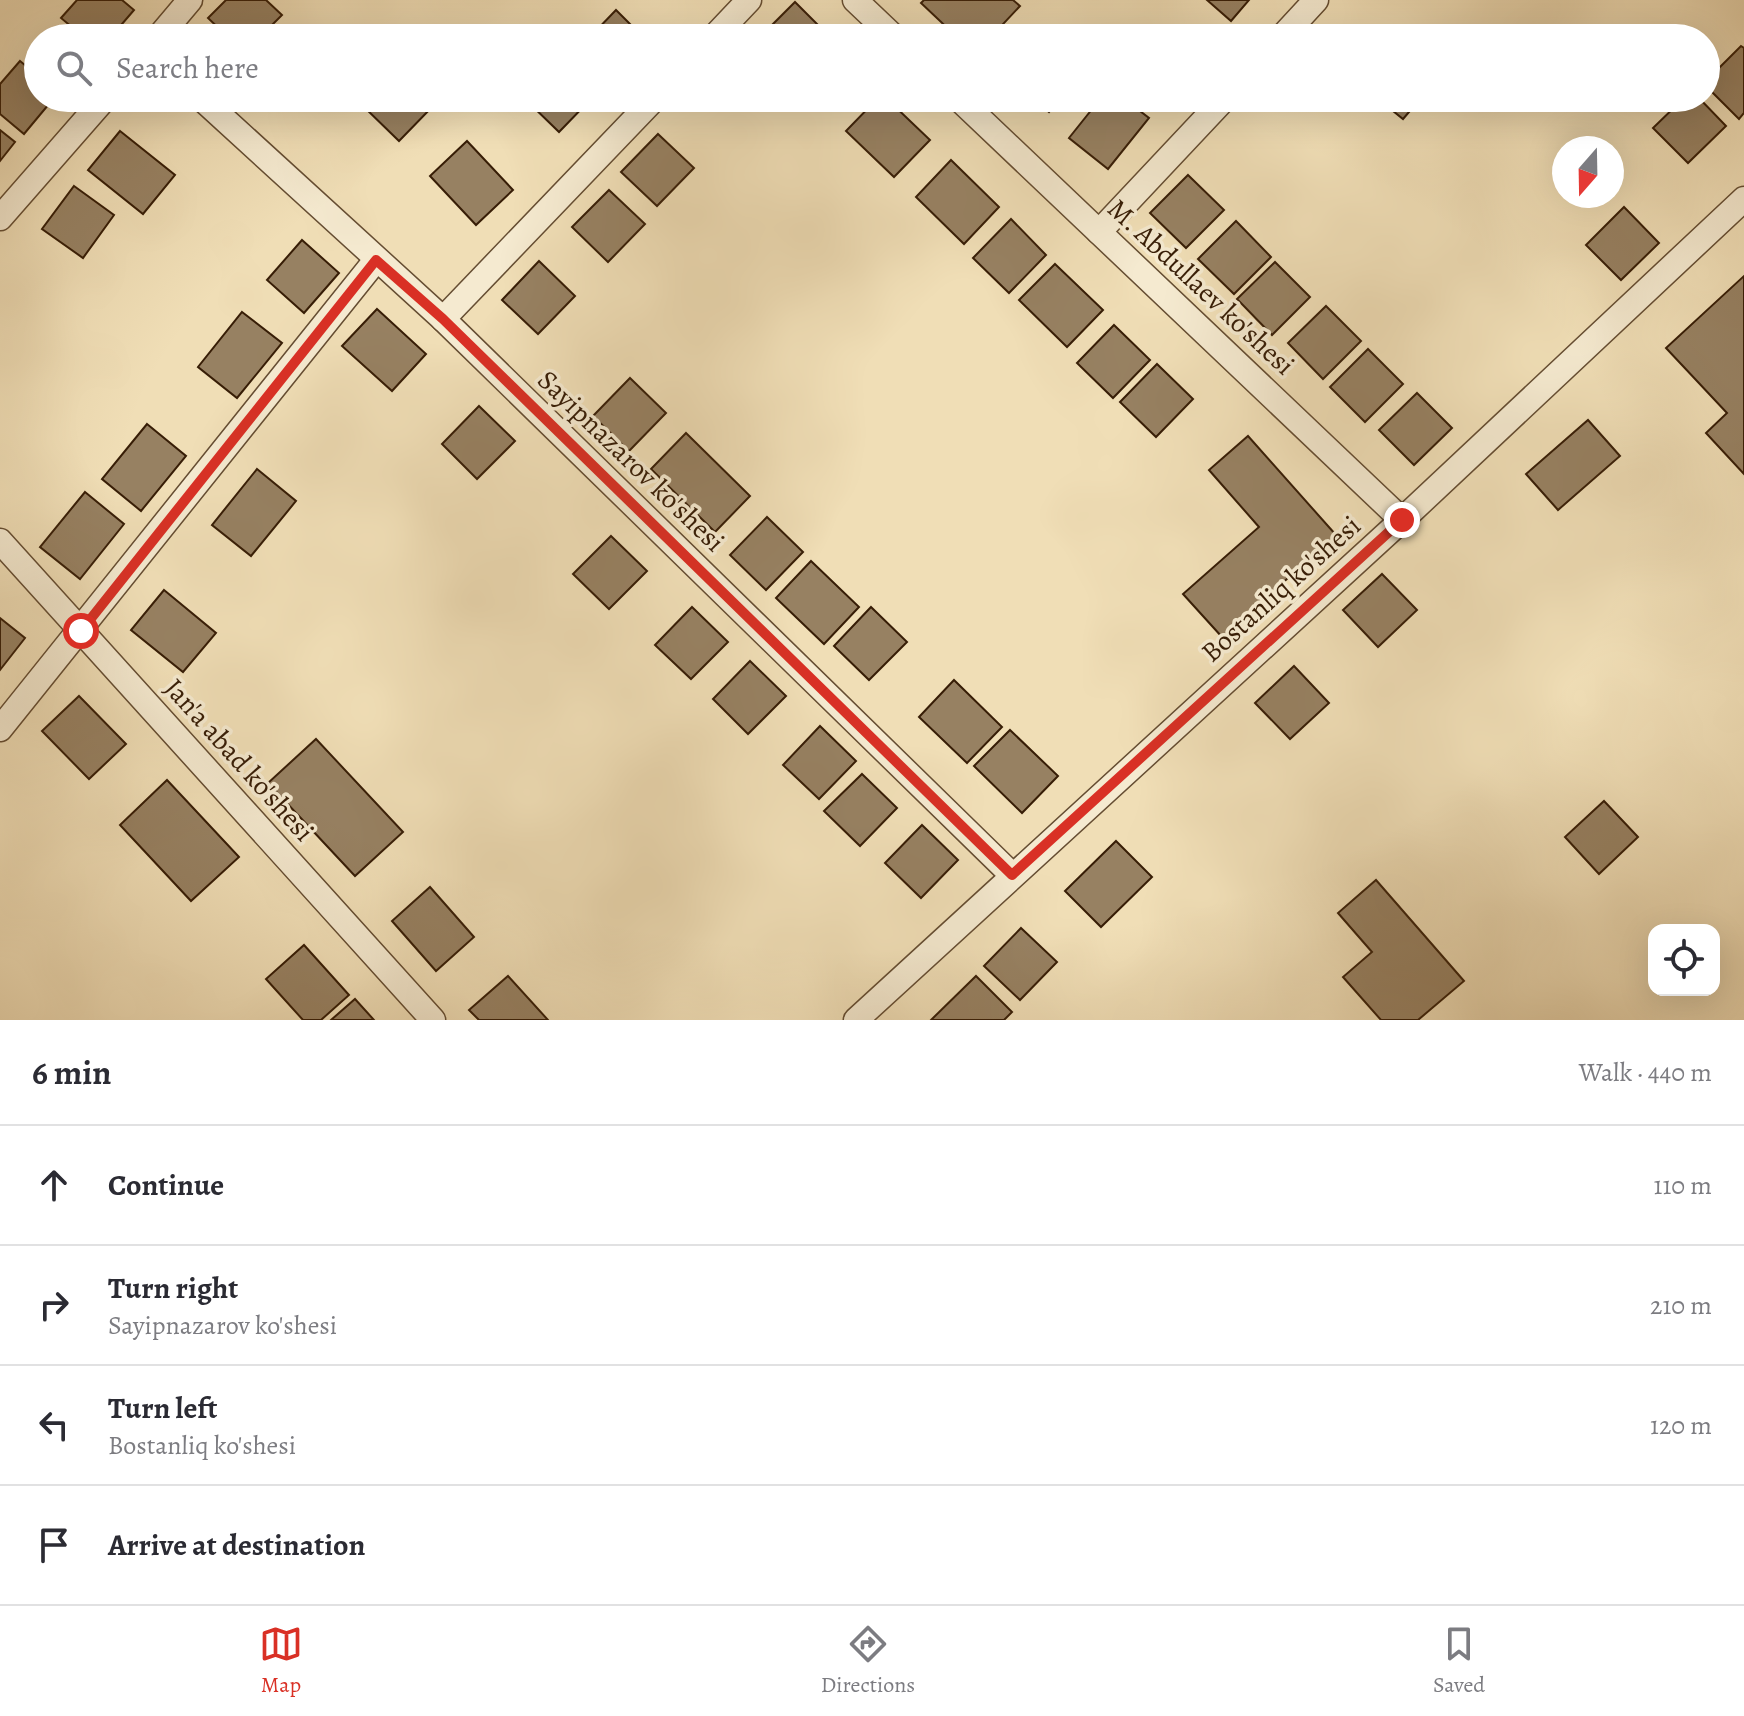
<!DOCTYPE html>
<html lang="en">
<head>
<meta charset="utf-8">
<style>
  body { margin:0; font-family:Alegreya,serif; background:#f7f7f7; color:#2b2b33 }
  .controls { position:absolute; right:24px; bottom:24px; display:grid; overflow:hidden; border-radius:16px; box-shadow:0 8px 32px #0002 }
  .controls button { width:72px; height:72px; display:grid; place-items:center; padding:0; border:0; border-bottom:2px solid #e1e1e2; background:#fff; color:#2b2b33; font:40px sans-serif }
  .compass { position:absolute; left:1552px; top:136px; width:72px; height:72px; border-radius:50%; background:#fff; box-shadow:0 8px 32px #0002; rotate:200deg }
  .stop { position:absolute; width:24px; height:24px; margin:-18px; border:6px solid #d93025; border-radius:50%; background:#fff }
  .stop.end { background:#d93025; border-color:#fff; box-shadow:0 2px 8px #0008 }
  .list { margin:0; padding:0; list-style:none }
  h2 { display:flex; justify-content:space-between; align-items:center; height:104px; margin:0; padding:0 32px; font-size:34px }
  h2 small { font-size:26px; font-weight:400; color:#7c7c81 }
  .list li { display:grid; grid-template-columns:52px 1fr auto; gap:24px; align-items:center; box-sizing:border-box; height:120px; padding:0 32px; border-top:2px solid #e1e1e2 }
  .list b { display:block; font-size:30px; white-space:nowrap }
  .list p { margin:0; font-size:26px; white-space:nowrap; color:#7c7c81 }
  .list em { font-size:26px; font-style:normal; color:#7c7c81 }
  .icon { flex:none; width:44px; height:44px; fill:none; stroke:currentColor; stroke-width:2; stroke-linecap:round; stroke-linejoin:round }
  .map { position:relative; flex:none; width:1744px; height:1020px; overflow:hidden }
  .search { position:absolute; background:#fff; box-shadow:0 8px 32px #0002; left:24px; right:24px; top:24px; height:88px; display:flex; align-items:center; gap:20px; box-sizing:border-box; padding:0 28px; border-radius:44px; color:#7c7c81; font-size:30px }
  .sheet { height:584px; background:#fff }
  nav { display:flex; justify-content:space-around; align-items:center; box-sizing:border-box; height:112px; border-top:2px solid #e1e1e2; background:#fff; font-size:22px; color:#7c7c81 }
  nav a { display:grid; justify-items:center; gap:4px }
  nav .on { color:#d93025 }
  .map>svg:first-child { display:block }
  .building { fill:#978162; stroke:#371d06; stroke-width:2 }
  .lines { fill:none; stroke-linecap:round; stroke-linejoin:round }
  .minor-casing { stroke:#654d32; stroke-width:27 }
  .minor { stroke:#f5ead0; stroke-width:24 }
  .route { stroke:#d93025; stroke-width:10 }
  .labels { text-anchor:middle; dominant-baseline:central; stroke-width:7; stroke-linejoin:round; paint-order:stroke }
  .street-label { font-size:28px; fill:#371d06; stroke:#f5ead0 }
</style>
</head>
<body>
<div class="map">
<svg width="1744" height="1020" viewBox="0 0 1744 1020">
  <rect width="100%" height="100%" fill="#f0deb6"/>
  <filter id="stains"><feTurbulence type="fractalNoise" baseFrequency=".0025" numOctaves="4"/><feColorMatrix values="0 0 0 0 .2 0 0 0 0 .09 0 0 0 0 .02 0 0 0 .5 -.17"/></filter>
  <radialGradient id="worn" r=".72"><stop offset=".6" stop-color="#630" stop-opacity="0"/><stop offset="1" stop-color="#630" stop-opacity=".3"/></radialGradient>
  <g class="building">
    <polygon points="77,0 122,0 134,10 110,38 85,38 61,18"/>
    <polygon points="226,0 266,0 282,15 259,38 229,38 208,18"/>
    <polygon points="924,0 1013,0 1020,6 990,38 958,38 921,3"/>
    <polygon points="1207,0 1249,0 1231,21"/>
    <polygon points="795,2 830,37 759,38"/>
    <polygon points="616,10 644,38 589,38"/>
    <polygon points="1741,46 1744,48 1744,113 1739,119 1706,86 1706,81"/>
    <polygon points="20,61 38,76 38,98 54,98 24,134 0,114 0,84"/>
    <polygon points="371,98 431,98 436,103 399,141 363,106"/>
    <polygon points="524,98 592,98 559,132"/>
    <polygon points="878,98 886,98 930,140 894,177 846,131"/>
    <polygon points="1033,98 1061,98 1049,112"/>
    <polygon points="1101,98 1123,98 1149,118 1108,169 1069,138"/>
    <polygon points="1377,98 1421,98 1403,119"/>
    <polygon points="1684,98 1699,98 1726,126 1688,163 1653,128"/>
    <polygon points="0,130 15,142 0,161"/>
    <polygon points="120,131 175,175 143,214 88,170"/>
    <polygon points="658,134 694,168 657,206 621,172"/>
    <polygon points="467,141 513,190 476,225 430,176"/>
    <polygon points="951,160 999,207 964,244 916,197"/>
    <polygon points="1188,175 1224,210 1186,248 1150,213"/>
    <polygon points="74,186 114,215 83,258 42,229"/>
    <polygon points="609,190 645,224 608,262 572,227"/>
    <polygon points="1624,207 1659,243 1621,280 1586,245"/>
    <polygon points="1011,219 1046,255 1009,293 973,258"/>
    <polygon points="1236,221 1271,257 1234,294 1198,259"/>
    <polygon points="302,240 339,273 304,313 267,280"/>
    <polygon points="539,261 575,296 538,334 502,300"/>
    <polygon points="1275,262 1310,297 1272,335 1237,299"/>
    <polygon points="1055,264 1103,310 1067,347 1019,300"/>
    <polygon points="1744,276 1744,474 1706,433 1727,413 1666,348"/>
    <polygon points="1326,306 1361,341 1323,379 1288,343"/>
    <polygon points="377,309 426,354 392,391 342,346"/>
    <polygon points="242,312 282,343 237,398 198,367"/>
    <polygon points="1114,325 1150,360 1113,398 1077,363"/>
    <polygon points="1368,349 1403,384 1365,422 1330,387"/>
    <polygon points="1157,364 1193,399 1156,437 1120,402"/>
    <polygon points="630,378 666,413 629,451 593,416"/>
    <polygon points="1417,393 1452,428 1414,465 1379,430"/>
    <polygon points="479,406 515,441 477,479 442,444"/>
    <polygon points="1588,420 1620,456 1558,510 1526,474"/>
    <polygon points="147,424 186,456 141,511 102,479"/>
    <polygon points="686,433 750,496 715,532 651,469"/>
    <polygon points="1248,436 1336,535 1222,637 1183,594 1259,527 1209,470"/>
    <polygon points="257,469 296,501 251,556 212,525"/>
    <polygon points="85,492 124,524 80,579 40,547"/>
    <polygon points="767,517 803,552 766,590 730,555"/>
    <polygon points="611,536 647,571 609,609 573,574"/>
    <polygon points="811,561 859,607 824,644 776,598"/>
    <polygon points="1382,574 1417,610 1378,647 1343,610"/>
    <polygon points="164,590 216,633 183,672 131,630"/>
    <polygon points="692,607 728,642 691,679 655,645"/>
    <polygon points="871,607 907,642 869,680 834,646"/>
    <polygon points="0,618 25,638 0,670"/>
    <polygon points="750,661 786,696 748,734 713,699"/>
    <polygon points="1294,666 1329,703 1290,739 1255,703"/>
    <polygon points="954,680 1002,727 967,763 919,717"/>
    <polygon points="79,696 126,744 89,779 42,731"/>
    <polygon points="820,726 856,761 819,799 783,765"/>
    <polygon points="1010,730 1058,776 1022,813 974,766"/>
    <polygon points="316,739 403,832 355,876 268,783"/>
    <polygon points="862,774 897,808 860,846 824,811"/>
    <polygon points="167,780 239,857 191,901 120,825"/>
    <polygon points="1604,801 1638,837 1599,874 1565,837"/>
    <polygon points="922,825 958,860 921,898 885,863"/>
    <polygon points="1116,841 1152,877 1101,927 1065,891"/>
    <polygon points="1376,880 1464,981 1418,1020 1381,1020 1343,977 1372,952 1338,913"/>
    <polygon points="430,887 474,937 436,971 392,921"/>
    <polygon points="1021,928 1057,962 1020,1000 984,966"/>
    <polygon points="304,945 349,995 321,1020 303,1020 266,979"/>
    <polygon points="508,976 548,1020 479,1020 469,1010"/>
    <polygon points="976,976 1012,1012 1004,1020 931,1020"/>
    <polygon points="355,999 374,1020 331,1020"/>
  </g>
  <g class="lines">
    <g class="minor-casing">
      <g id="minor">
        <polyline points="855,0 895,38"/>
        <polyline points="158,38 190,0"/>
        <polyline points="713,38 749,0"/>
        <polyline points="1281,38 1316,0"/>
        <polyline points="201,98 443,319 1012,875"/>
        <polyline points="958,98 1402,520"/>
        <polyline points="0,218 105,98"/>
        <polyline points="1099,232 1225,98"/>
        <polyline points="443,319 655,98"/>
        <polyline points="0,541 433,1020"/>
        <polyline points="0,729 376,260"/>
        <polyline points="856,1020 1402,520 1744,199"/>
      </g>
    </g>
    <use href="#minor" class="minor"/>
  </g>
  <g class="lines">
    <polyline class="route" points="81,631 376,260 443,319 1012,875 1402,520"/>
  </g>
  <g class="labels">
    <g class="street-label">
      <text transform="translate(1201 287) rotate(43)">M. Abdullaev ko'shesi</text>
      <text transform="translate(631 461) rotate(44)">Sayipnazarov ko'shesi</text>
      <text transform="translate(1281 589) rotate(-42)">Bostanliq ko'shesi</text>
      <text transform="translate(239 760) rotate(48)">Jan'a abad ko'shesi</text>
    </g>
  </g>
  <rect width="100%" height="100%" filter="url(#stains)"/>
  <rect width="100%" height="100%" fill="url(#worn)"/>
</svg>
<div class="controls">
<button><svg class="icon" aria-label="locate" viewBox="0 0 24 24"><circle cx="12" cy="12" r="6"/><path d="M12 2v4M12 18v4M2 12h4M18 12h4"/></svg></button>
</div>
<svg class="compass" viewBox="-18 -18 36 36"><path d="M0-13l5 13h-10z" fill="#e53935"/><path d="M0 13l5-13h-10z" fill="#7c7c81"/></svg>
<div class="stop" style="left:81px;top:631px"></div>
<div class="stop end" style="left:1402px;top:520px"></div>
<div class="search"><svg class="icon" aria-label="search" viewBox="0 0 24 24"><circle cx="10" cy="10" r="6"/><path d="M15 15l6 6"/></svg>Search here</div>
</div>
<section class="sheet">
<h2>6 min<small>Walk · 440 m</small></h2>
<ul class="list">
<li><svg class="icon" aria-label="ahead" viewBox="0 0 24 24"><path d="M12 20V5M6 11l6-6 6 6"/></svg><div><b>Continue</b></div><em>110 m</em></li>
<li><svg class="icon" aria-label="right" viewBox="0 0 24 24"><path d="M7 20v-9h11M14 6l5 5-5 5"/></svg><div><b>Turn right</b><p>Sayipnazarov ko'shesi</p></div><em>210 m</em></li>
<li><svg class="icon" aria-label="left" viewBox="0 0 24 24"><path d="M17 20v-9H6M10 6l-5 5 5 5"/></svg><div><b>Turn left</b><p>Bostanliq ko'shesi</p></div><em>120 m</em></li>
<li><svg class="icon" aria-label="arrive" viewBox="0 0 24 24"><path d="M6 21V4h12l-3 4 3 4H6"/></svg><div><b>Arrive at destination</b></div></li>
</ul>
</section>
<nav>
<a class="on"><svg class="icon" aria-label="map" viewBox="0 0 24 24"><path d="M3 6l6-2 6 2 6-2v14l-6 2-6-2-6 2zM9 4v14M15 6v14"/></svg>Map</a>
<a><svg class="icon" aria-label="directions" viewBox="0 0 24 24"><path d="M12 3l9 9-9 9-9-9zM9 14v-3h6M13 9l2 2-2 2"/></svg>Directions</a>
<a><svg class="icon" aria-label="saved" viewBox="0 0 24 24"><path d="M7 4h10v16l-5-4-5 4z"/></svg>Saved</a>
</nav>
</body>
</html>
